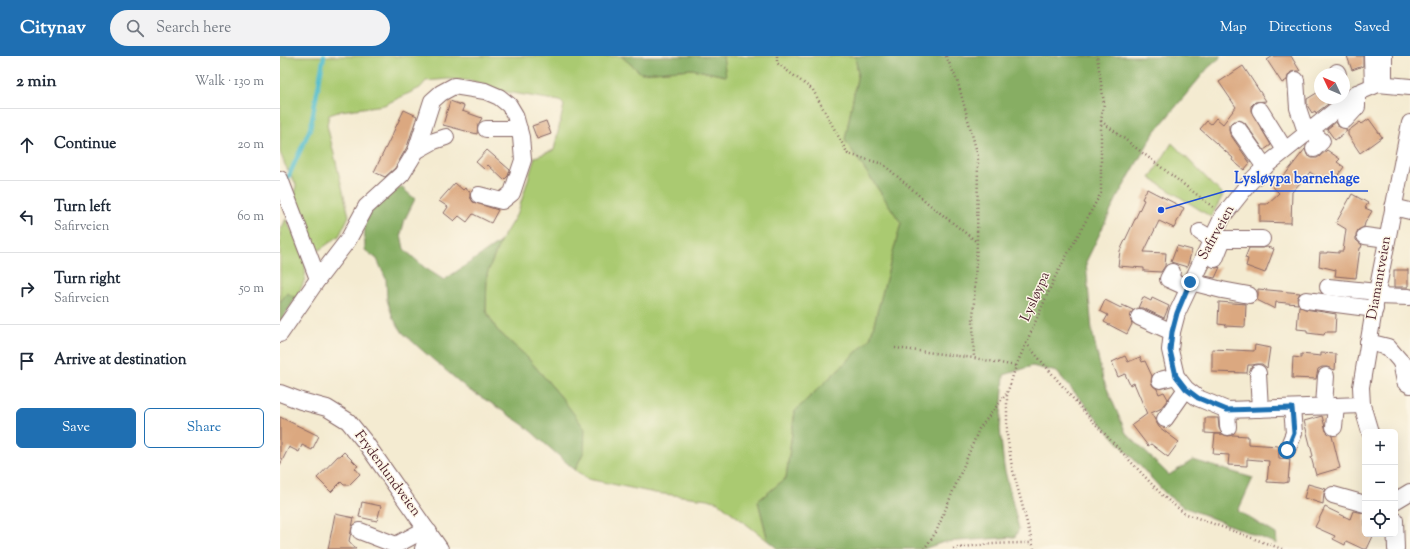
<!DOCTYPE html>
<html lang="en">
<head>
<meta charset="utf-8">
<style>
  body { margin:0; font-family:"Sorts Mill Goudy",serif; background:#f2f2f3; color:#1f2937 }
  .controls { position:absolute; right:12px; bottom:12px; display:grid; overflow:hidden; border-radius:6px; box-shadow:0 4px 16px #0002 }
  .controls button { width:36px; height:36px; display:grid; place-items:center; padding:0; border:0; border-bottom:1px solid #e0e1e3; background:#fff; color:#1f2937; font:20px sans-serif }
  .compass { position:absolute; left:1034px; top:12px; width:36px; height:36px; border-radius:50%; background:#fff; box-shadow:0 4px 16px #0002; rotate:314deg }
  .stop { position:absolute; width:12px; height:12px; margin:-9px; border:3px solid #1f6fb2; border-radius:50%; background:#fff }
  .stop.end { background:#1f6fb2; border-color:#fff; box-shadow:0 1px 4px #0008 }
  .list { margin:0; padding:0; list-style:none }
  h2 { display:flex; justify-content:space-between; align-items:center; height:52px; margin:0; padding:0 16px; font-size:17px }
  h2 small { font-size:13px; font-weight:400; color:#747a83 }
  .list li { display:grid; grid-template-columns:26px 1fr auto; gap:12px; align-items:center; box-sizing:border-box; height:72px; padding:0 16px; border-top:1px solid #e0e1e3 }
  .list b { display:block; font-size:15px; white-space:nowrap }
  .list p { margin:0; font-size:13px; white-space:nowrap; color:#747a83 }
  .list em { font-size:13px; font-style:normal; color:#747a83 }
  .actions { display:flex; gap:8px; padding:12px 16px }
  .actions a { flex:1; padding:9px 0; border:1px solid #1f6fb2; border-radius:6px; text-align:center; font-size:14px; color:#1f6fb2 }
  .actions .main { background:#1f6fb2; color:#fff }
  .icon { flex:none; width:22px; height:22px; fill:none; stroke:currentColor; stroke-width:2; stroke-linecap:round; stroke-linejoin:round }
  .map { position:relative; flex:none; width:1130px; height:493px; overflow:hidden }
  header { display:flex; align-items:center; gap:24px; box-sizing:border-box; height:56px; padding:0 20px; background:#1f6fb2; color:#fff }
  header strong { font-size:19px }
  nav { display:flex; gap:22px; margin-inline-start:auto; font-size:14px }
  .search { width:280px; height:36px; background:#f2f2f3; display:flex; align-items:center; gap:10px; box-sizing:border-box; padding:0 14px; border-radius:22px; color:#747a83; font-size:15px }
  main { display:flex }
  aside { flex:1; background:#fff }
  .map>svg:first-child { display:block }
  .green { fill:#aaca71; stroke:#7a744e }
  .forest { fill:#87ae63; stroke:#686647 }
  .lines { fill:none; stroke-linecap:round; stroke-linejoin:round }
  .stream { stroke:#50bccc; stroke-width:4.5 }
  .building { fill:#dba880 }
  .minor-casing { stroke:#866665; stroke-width:18 }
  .path { stroke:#866665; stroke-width:2.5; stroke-dasharray:1 3; stroke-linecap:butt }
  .minor { stroke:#fff; stroke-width:16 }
  .route { stroke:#1f6fb2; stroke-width:5 }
  .labels { text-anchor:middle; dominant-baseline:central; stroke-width:3; stroke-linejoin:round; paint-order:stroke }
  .street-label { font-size:14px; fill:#4a1f2b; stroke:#fcf5e5 }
  .leader { fill:none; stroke:#1d4ed8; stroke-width:1.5 }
  .callout-dot { fill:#1d4ed8; stroke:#fcf5e5; stroke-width:1.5 }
  .callout-label { font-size:15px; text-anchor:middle; font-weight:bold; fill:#1d4ed8; stroke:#fcf5e5; stroke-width:3; stroke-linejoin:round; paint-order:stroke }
</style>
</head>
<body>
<header>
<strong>Citynav</strong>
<div class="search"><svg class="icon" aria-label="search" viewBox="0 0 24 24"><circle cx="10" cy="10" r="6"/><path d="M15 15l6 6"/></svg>Search here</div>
<nav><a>Map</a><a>Directions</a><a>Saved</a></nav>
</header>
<main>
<aside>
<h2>2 min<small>Walk · 130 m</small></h2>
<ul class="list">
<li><svg class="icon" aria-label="ahead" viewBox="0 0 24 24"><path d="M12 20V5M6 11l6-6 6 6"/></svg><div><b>Continue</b></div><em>20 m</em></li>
<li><svg class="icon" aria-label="left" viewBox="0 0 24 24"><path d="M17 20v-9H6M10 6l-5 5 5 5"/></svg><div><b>Turn left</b><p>Safirveien</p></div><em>60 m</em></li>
<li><svg class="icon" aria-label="right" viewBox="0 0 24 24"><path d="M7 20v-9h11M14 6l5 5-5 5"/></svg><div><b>Turn right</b><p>Safirveien</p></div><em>50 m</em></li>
<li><svg class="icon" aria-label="arrive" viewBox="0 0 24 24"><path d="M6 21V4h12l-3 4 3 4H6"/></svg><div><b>Arrive at destination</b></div></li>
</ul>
<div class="actions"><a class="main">Save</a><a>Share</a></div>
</aside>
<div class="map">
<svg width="1130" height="493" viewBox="0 0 1130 493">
  <rect width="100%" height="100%" fill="#fcf5e5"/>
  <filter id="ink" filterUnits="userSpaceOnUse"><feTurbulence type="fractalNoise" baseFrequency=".025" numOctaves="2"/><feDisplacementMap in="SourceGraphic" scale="8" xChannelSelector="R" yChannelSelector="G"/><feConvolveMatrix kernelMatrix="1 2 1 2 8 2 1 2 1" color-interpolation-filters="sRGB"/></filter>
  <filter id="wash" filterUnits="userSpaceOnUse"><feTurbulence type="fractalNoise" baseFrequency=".012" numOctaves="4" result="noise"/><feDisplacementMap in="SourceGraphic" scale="16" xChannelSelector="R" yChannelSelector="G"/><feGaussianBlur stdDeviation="0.9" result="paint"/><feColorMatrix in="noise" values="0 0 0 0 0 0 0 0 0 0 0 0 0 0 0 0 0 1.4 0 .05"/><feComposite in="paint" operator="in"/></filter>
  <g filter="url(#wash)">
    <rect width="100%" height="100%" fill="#f4ebd1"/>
    <g class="green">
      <polygon points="0,0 341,0 361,17 412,13 445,20 443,0 575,0 578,17 565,84 621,167 590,283 515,355 506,422 478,445 488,485 438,446 428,443 375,437 308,423 295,414 304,395 282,342 246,300 217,274 206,255 207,218 220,186 238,156 255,101 274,94 284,49 280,45 221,35 193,25 168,23 146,25 140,32 104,49 61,55 49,59 47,69 69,160 59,180 35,197 15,143 16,128 5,109 0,96"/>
      <polygon points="892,87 943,139 931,161 870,122"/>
      <path d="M6 163C14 182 32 207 23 228 21 233 18 237 16 242L7 237 0 246V176Z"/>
    </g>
    <g class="forest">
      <polygon points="341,0 443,0 446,20 412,13 361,17"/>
      <polygon points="575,0 942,0 928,12 874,77 838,140 806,206 812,275 823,323 846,377 889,419 913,404 973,422 958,455 996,478 997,488 904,451 887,439 833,381 777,316 752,310 724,319 720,373 724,411 739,473 735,481 664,486 643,493 498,493 488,485 478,445 506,422 515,355 590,283 621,167 565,84 578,17"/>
      <path d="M121 131 135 143 125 163 121 178 124 193 145 212 164 224 220 186 207 218 206 255 217 274 246 300 282 342 305 373 304 395 295 414 245 370 211 347 189 334 143 295 123 277 113 262 107 244 106 223 97 203 85 194C85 186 84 177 85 169 86 155 111 138 121 131Z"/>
      <polygon points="7,237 16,242 0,266 0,246"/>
    </g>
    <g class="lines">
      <polyline class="stream" points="6,126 30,73 44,0"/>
    </g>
    <g id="blocks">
      <g class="building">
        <polygon points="993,0 1011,0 1020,15 1016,15 1011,16 1008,20 1007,24 1002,27 987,4"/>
        <polygon points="1067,0 1083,0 1083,10 1072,14"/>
        <polygon points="963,10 986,45 975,46 971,50 971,55 991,89 984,94 965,67 962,65 958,64 952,66 949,69 949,74 950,78 970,107 964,114 952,104 953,102 920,73 927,65 931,68 936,62 943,68 956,51 939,26"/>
        <polygon points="1040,35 1040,42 1044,42 1048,48 1036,57 1035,55 1032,57 1027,49 1027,43"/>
        <polygon points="170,45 184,50 182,55 202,62 198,69 197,78 163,69"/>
        <polygon points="124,54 137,60 127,91 115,112 105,121 94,116"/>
        <polygon points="1089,63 1102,81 1080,97 1068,79 1068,75 1080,66 1082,68"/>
        <polygon points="266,65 271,78 257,83 252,70"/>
        <polygon points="1056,66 1059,71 1066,73 1067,75 1055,84 1047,73"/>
        <polygon points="1025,93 1027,99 1032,102 1037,102 1040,100 1047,94 1060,103 1057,106 1064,111 1053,126 1048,123 1045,127 1030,116 1012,136 1011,167 980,166 980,148 987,148 999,137 993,131 1003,119 1004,120"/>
        <polygon points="207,94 230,114 228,120 224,124 208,109 204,113 196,106"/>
        <polygon points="175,127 183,134 185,132 190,136 190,141 193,146 218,154 211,167 193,158 187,166 179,160 174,165 164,157 168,151 159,145"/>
        <polygon points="867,133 904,152 894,172 879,165 864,196 886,197 885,210 881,216 864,215 864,212 838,210 840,195 864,144 862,143"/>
        <polygon points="1072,138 1088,147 1085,152 1092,155 1085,167 1084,171 1078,174 1076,178 1076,184 1082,189 1081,192 1080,192 1076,222 1055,220 1056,214 1039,210 1040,197 1047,197 1047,196 1059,197 1059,195 1063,195 1066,173 1056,167"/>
        <polygon points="897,190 912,194 907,211 891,206"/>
        <polygon points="987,191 994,193 985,217 966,210 968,203 965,202 969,192 982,192"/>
        <polygon points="930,210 936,212 940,211 935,222 925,220"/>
        <rect x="1114" y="214" width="14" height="17"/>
        <polygon points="978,233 1020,237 1017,242 1018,248 996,246 995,253 977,244 978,240"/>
        <polygon points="863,241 871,245 872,242 889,250 884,262 863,252 858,252"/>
        <polygon points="825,244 841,252 842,249 853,254 850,262 852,268 847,278 824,266 828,259 820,255"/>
        <polygon points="939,246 966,248 965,271 945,270 946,269 938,268"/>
        <polygon points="1019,250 1025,253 1056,258 1055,276 1045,276 1044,279 1027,277 1027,274 1017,273"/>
        <polygon points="975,289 990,292 987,312 982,308 977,308 972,309 968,309 967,317 932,316 932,293 974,295"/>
        <polygon points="1041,297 1056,298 1055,314 1047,311 1042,311 1038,313 1036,323 1012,322 1013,301 1021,302 1021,298 1041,300"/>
        <polygon points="845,300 848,306 860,301 862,306 865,305 872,320 871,326 873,330 877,333 879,338 884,336 888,343 880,353 871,357 879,371 899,386 888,401 871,388 868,390 852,369 867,358 854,327 850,329 845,318 838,321 832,306"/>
        <polygon points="1042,360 1046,375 1052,380 1060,412 1036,419 1031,401 1033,400 1024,365"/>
        <polygon points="0,361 39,380 32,394 22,389 19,396 9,391 0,409"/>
        <polygon points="925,362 938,362 939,372 942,378 925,377"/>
        <polygon points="935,378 942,378 948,380 953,379 968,380 968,388 998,390 999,402 1010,403 1008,426 1004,427 987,426 989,405 967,403 967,410 948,409 949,399 933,398"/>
        <polygon points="64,396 78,410 75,412 80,418 69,429 64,429 61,426 51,436 37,422 58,400 60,400"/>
        <polygon points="1028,428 1046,433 1044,437 1043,448 1024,442"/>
        <polygon points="82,446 101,450 97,465 79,461"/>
        <polygon points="1045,451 1070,463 1073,455 1085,457 1085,478 1094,478 1087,493 1083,493 1066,485 1065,489 1053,483 1055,480 1035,471"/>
        <polygon points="55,458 74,462 69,485 76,493 48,493"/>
      </g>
    </g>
  </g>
  <g filter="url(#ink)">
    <use href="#blocks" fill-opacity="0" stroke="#866665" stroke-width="1"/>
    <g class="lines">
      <g class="minor-casing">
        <g id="minor">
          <polyline points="1092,0 1093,30"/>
          <polyline points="1057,16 1058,18"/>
          <polyline points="1016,24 1018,52 1026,76"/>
          <polyline points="1104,28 1104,0"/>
          <polyline points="980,54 1005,94"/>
          <polyline points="1065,64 1077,51 1077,37"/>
          <polyline points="206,73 239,73"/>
          <polyline points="958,73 985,111"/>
          <polyline points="1029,74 1042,85 1034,93"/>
          <polyline points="136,95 154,85 166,81"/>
          <polyline points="0,123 38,223 0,278"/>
          <polyline points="1113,151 1130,155"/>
          <polyline points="920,176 932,183 982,183"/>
          <polyline points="1085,180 1107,183"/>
          <polyline points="935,203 943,183"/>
          <polyline points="892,216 888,223 908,232"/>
          <polyline points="38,223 68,184 86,151 122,118 136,95 152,45 161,37 174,30 205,35 219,41 229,49 235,59 241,81 243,104 232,137 222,145 199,139"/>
          <polyline points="911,226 942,234 969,239"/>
          <polyline points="1048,231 1097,236"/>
          <polyline points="1097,240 1129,241"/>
          <polyline points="1026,244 1095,253"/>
          <polyline points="859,261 892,276"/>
          <polyline points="1088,286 1108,291 1121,306 1130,313"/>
          <polyline points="1121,306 1125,326 1130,329"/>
          <polyline points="978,317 980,353"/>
          <polyline points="880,324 896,320"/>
          <polyline points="0,337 21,345 47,352 68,365 85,386 160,493"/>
          <polyline points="1082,349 947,354 918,342 906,333 896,320 890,294 892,276 897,257 943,160 970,126 988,108 1077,37 1098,28 1130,31"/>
          <polyline points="1044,350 1046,320"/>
          <polyline points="947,354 948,371"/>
          <polyline points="885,363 906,333"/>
          <polyline points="1054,371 1056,350"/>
          <polyline points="1090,376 1082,349 1081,331 1097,236 1130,67"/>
          <polyline points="1007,394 1014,377 1012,352"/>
          <polyline points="1053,439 1085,448"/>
          <polyline points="1115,445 1130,436"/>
          <polyline points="1115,464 1116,493"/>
          <polyline points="80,475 116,489 146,473"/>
          <polyline points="143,493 149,476"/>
        </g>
      </g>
      <g class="path">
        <polyline points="497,0 497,7 533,34 568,98 603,108 650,149 697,186"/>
        <polyline points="666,0 678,27 698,100 697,186 693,265 694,302 736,310"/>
        <polyline points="821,65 933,151"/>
        <polyline points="746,287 807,359 883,440 904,457 1002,493"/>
        <polyline points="615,292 694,302"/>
        <polyline points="644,493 656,476 699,373 726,338"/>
        <path d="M673 493C699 488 725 487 752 487"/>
        <polyline points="754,493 732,411 727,379 727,338 736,310 775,221 821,137 821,65 824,47 817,0"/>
      </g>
      <use href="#minor" class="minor"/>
    </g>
  </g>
  <g class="lines" filter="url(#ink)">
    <polyline class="route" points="910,226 897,257 892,276 890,294 896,320 906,333 918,342 947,354 1012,352 1014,377 1007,394"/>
  </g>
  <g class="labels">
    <g class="street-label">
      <text transform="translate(937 177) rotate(-61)">Safirveien</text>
      <text transform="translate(1100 222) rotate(-80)">Diamantveien</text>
      <text transform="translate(756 241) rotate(-66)">Lysløypa</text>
      <text transform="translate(107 418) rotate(54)">Frydenlundveien</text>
    </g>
  </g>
  <path class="leader" d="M881 154L946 135H1088"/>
  <circle class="callout-dot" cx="881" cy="154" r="4"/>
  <g class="callout-label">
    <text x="1017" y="127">Lysløypa barnehage</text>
  </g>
</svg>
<div class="controls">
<button>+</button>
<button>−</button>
<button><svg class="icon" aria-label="locate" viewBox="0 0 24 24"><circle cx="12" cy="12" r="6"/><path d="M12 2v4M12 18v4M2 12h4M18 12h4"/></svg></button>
</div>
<svg class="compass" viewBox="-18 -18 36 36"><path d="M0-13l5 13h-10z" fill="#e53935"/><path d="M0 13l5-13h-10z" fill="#747a83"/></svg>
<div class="stop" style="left:1007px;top:394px"></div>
<div class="stop end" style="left:910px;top:226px"></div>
</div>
</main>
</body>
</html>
